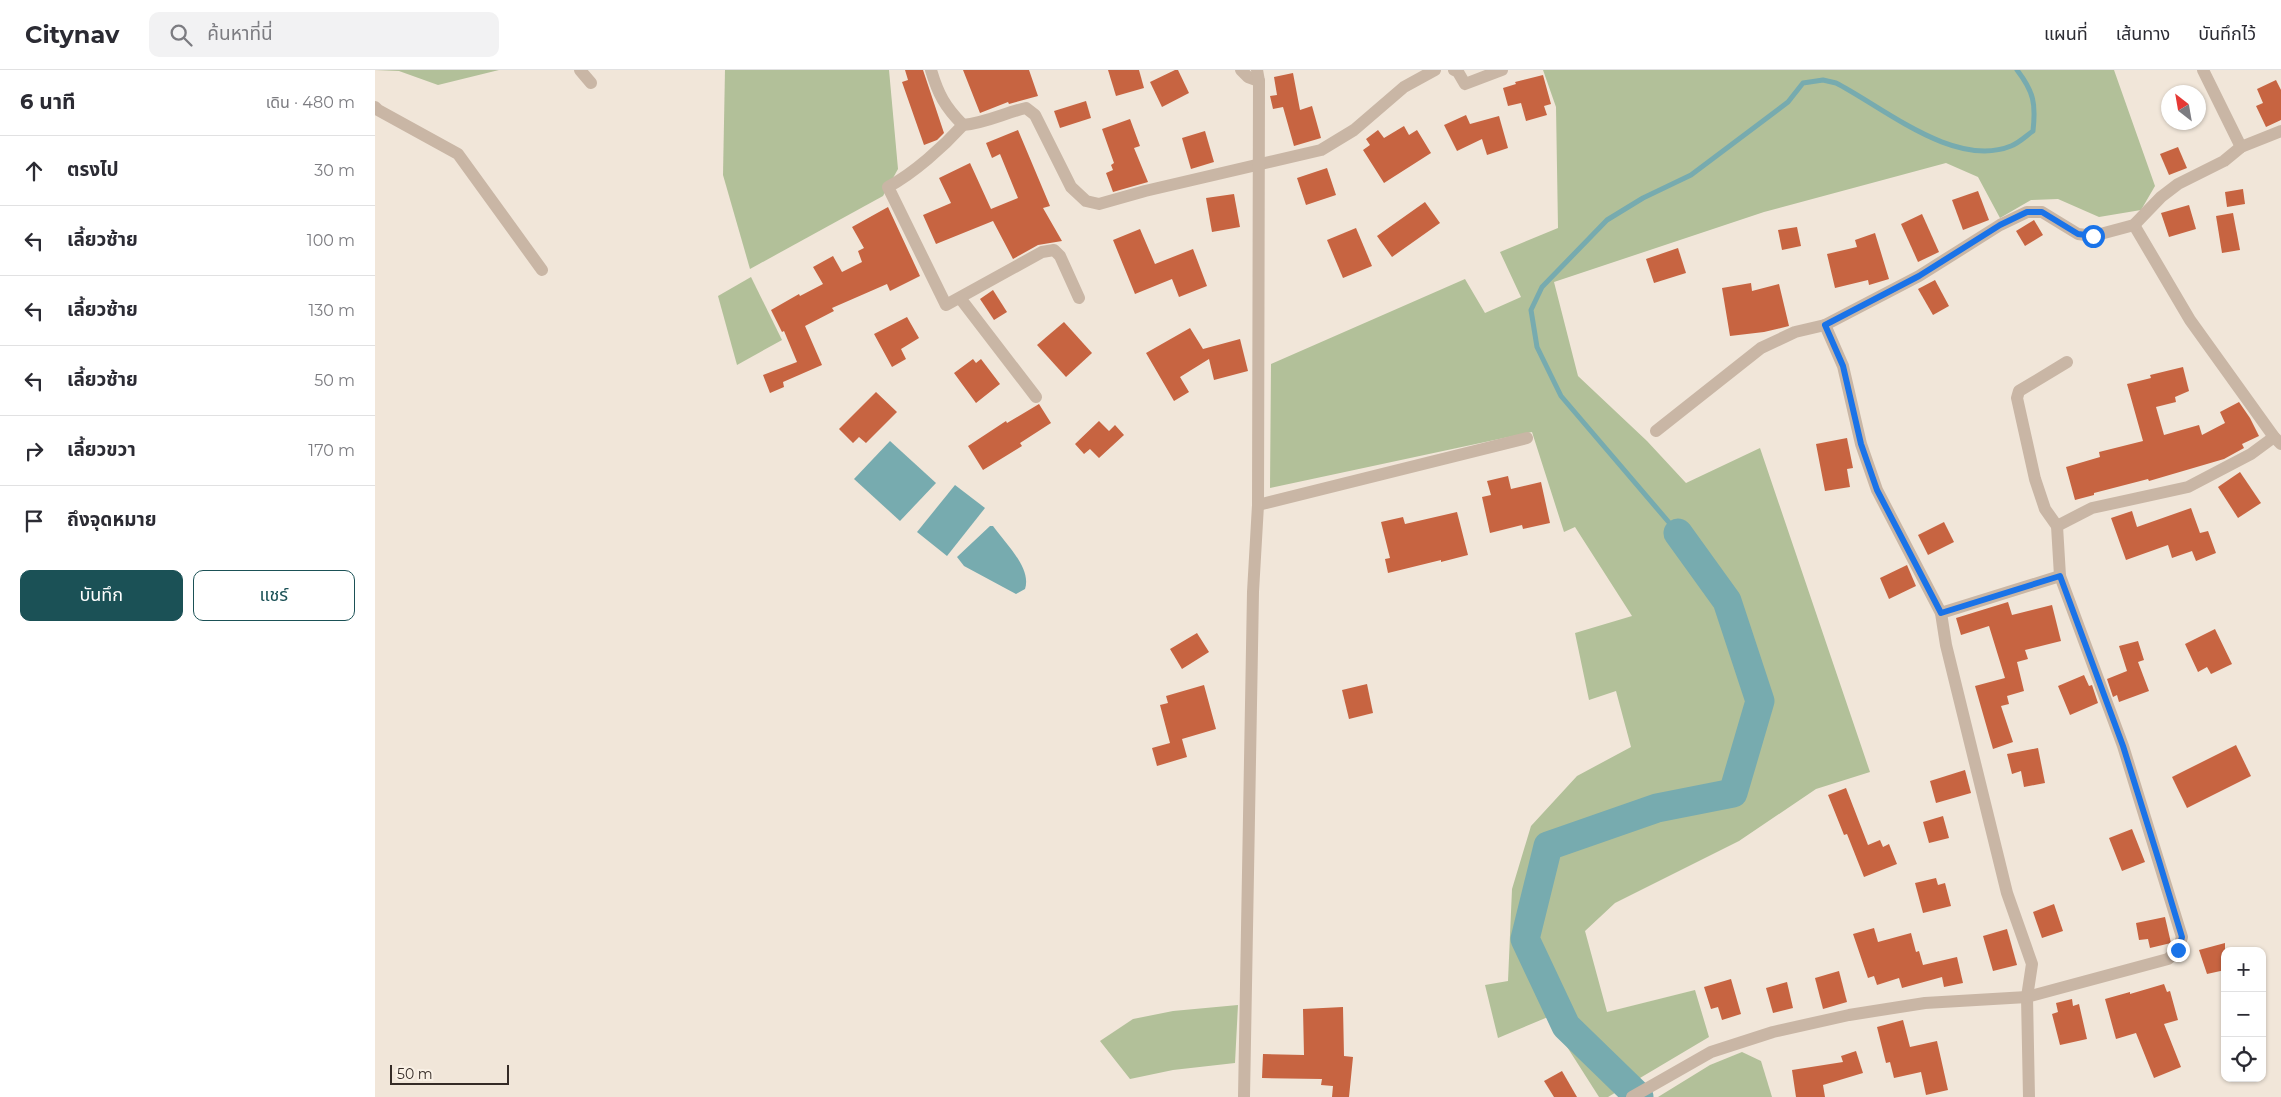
<!DOCTYPE html>
<html lang="th">
<head>
<meta charset="utf-8">
<style>
  body { margin:0; font-family:Montserrat,"Noto Sans Thai",sans-serif; background:#f2f2f3; color:#2b2b33 }
  .controls { position:absolute; right:15px; bottom:15px; display:grid; overflow:hidden; border-radius:10px; box-shadow:0 1px 4px #0004 }
  .controls button { width:45px; height:45px; display:grid; place-items:center; padding:0; border:0; border-bottom:1px solid #e1e1e2; background:#fff; color:#2b2b33; font:25px sans-serif }
  .compass { position:absolute; left:1786px; top:15px; width:45px; height:45px; border-radius:50%; background:#fff; box-shadow:0 1px 4px #0004; rotate:329deg }
  .scale { position:absolute; left:15px; bottom:12px; width:119px; box-sizing:border-box; padding-left:5px; border:2px solid #352b26; border-top:0; font-size:14px; line-height:18px; white-space:nowrap; color:#352b26; -webkit-text-stroke:4px #f9f0e5; paint-order:stroke }
  .stop { position:absolute; width:15px; height:15px; margin:-11px; border:4px solid #1a73e8; border-radius:50%; background:#fff }
  .stop.end { background:#1a73e8; border-color:#fff; box-shadow:0 1px 5px #0008 }
  .list { margin:0; padding:0; list-style:none }
  h2 { display:flex; justify-content:space-between; align-items:center; height:65px; margin:0; padding:0 20px; font-size:21px }
  h2 small { font-size:16px; font-weight:400; color:#7c7c81 }
  .list li { display:grid; grid-template-columns:32px 1fr auto; gap:15px; align-items:center; box-sizing:border-box; height:70px; padding:0 20px; border-top:1px solid #e1e1e2 }
  .list b { display:block; font-size:19px; white-space:nowrap }
  .list em { font-size:16px; font-style:normal; color:#7c7c81 }
  .actions { display:flex; gap:10px; padding:15px 20px }
  .actions a { flex:1; padding:11px 0; border:1px solid #1b5156; border-radius:10px; text-align:center; font-size:18px; color:#1b5156 }
  .actions .main { background:#1b5156; color:#fff }
  .icon { flex:none; width:28px; height:28px; fill:none; stroke:currentColor; stroke-width:2; stroke-linecap:round; stroke-linejoin:round }
  .map { position:relative; flex:none; width:1906px; height:1027px; overflow:hidden }
  header { display:flex; align-items:center; gap:30px; box-sizing:border-box; height:70px; padding:0 25px; background:#fff; border-bottom:1px solid #e1e1e2 }
  header strong { font-size:24px }
  nav { display:flex; gap:28px; margin-inline-start:auto; font-size:18px }
  .search { width:350px; height:45px; background:#f2f2f3; display:flex; align-items:center; gap:12px; box-sizing:border-box; padding:0 18px; border-radius:10px; color:#7c7c81; font-size:19px }
  main { display:flex }
  aside { flex:1; background:#fff }
  .map>svg:first-child { display:block }
  .green { fill:#b2c099 }
  .water { fill:#77abaf }
  .lines { fill:none; stroke-linecap:round; stroke-linejoin:round }
  .stream { stroke:#77abaf; stroke-width:5 }
  .river { stroke:#77abaf; stroke-width:29 }
  .building { fill:#c76441 }
  .minor { stroke:#c9b6a5; stroke-width:12 }
  .route { stroke:#1a73e8; stroke-width:6 }
</style>
</head>
<body>
<header>
<strong>Citynav</strong>
<div class="search"><svg class="icon" aria-label="search" viewBox="0 0 24 24"><circle cx="10" cy="10" r="6"/><path d="M15 15l6 6"/></svg>ค้นหาที่นี่</div>
<nav><a>แผนที่</a><a>เส้นทาง</a><a>บันทึกไว้</a></nav>
</header>
<main>
<aside>
<h2>6 นาที<small>เดิน · 480 m</small></h2>
<ul class="list">
<li><svg class="icon" aria-label="ahead" viewBox="0 0 24 24"><path d="M12 20V5M6 11l6-6 6 6"/></svg><div><b>ตรงไป</b></div><em>30 m</em></li>
<li><svg class="icon" aria-label="left" viewBox="0 0 24 24"><path d="M17 20v-9H6M10 6l-5 5 5 5"/></svg><div><b>เลี้ยวซ้าย</b></div><em>100 m</em></li>
<li><svg class="icon" aria-label="left" viewBox="0 0 24 24"><path d="M17 20v-9H6M10 6l-5 5 5 5"/></svg><div><b>เลี้ยวซ้าย</b></div><em>130 m</em></li>
<li><svg class="icon" aria-label="left" viewBox="0 0 24 24"><path d="M17 20v-9H6M10 6l-5 5 5 5"/></svg><div><b>เลี้ยวซ้าย</b></div><em>50 m</em></li>
<li><svg class="icon" aria-label="right" viewBox="0 0 24 24"><path d="M7 20v-9h11M14 6l5 5-5 5"/></svg><div><b>เลี้ยวขวา</b></div><em>170 m</em></li>
<li><svg class="icon" aria-label="arrive" viewBox="0 0 24 24"><path d="M6 21V4h12l-3 4 3 4H6"/></svg><div><b>ถึงจุดหมาย</b></div></li>
</ul>
<div class="actions"><a class="main">บันทึก</a><a>แชร์</a></div>
</aside>
<div class="map">
<svg width="1906" height="1027" viewBox="0 0 1906 1027">
  <rect width="100%" height="100%" fill="#f1e6d9"/>
  <g class="green">
    <polygon points="0,0 124,0 63,15 24,1"/>
    <polygon points="350,0 514,0 523,99 508,126 375,199 348,105"/>
    <polygon points="1168,0 1739,0 1780,116 1766,140 1724,147 1683,129 1656,130 1625,148 1603,107 1571,93 1389,142 1179,212 1203,306 1272,371 1311,413 1385,378 1495,702 1441,719 1364,771 1240,833 1210,861 1232,942 1320,920 1334,967 1233,1027 1224,1027 1173,947 1123,968 1110,915 1133,911 1137,819 1156,756 1202,706 1256,677 1241,621 1214,630 1200,563 1257,546 1200,457 1189,462 1157,362 895,418 896,294 1090,209 1110,243 1146,227 1125,182 1183,158 1181,37"/>
    <polygon points="376,207 407,270 362,295 343,226"/>
    <polygon points="863,935 860,993 798,1000 755,1009 725,971 758,949 798,941"/>
    <polygon points="1367,982 1386,991 1397,1027 1283,1027 1335,995"/>
  </g>
  <g class="water">
    <polygon points="515,371 561,413 525,451 479,409"/>
    <polygon points="580,415 610,438 572,486 542,462"/>
    <path d="M615 456H618C630 473 657 498 650 519L641 524 589 496 582 487Z"/>
  </g>
  <g class="lines">
    <path class="stream" d="M1303 463 1186 326 1162 277 1156 240 1167 217 1232 150 1268 128 1316 105 1413 32 1428 13 1448 10 1461 13C1508 37 1580 99 1636 76 1644 73 1651 66 1658 61 1661 34 1659 22 1642 0"/>
    <polyline class="river" points="1264,1027 1191,956 1150,869 1173,776 1282,738 1358,723 1385,631 1352,531 1303,463"/>
  </g>
  <g class="building">
    <polygon points="530,0 548,0 569,63 562,70 549,75 527,12 533,10"/>
    <polygon points="588,0 654,0 663,26 634,34 633,32 605,43"/>
    <polygon points="733,0 764,0 769,18 741,26"/>
    <polygon points="800,0 803,0 814,23 787,37 775,12"/>
    <polygon points="918,3 925,40 937,36 946,68 919,76 908,37 898,39 895,26 902,25 899,7"/>
    <polygon points="1168,5 1176,34 1169,36 1172,45 1151,51 1146,33 1133,36 1128,18 1141,14 1140,12"/>
    <polygon points="1901,10 1906,20 1906,50 1891,57 1881,36 1888,33 1882,19"/>
    <polygon points="711,31 716,48 685,58 679,41"/>
    <polygon points="1091,45 1095,54 1124,46 1133,78 1112,85 1107,69 1082,81 1069,55"/>
    <polygon points="755,49 765,76 759,78 773,112 738,122 731,103 738,100 736,95 739,93 727,59"/>
    <polygon points="1029,56 1034,65 1042,60 1056,83 1009,113 988,80 995,75 991,69 1003,60 1009,68"/>
    <polygon points="643,60 675,136 668,138 687,171 663,175 638,189 618,151 561,174 548,145 576,133 564,108 595,93 616,139 643,128 625,84 617,88 611,73"/>
    <polygon points="830,61 839,92 816,99 807,68"/>
    <polygon points="1803,77 1812,98 1794,105 1785,84"/>
    <polygon points="952,98 961,125 931,135 922,108"/>
    <polygon points="1868,119 1870,134 1852,137 1850,122"/>
    <polygon points="1603,121 1614,150 1588,160 1577,130"/>
    <polygon points="859,124 865,157 837,162 831,128"/>
    <polygon points="1050,132 1065,153 1017,187 1002,166"/>
    <polygon points="1814,135 1821,159 1794,167 1786,143"/>
    <polygon points="513,137 545,206 515,221 512,214 457,238 459,241 430,256 447,295 408,312 409,317 395,323 388,305 422,292 409,261 407,262 396,240 424,224 425,226 448,214 438,197 458,186 467,202 487,192 483,181 489,178 477,157"/>
    <polygon points="1858,143 1865,180 1847,183 1841,146"/>
    <polygon points="1547,144 1564,182 1543,192 1526,154"/>
    <polygon points="1659,150 1668,165 1650,176 1641,161"/>
    <polygon points="1422,157 1426,176 1407,180 1403,160"/>
    <polygon points="981,158 997,196 968,208 952,170"/>
    <polygon points="765,159 780,194 818,179 832,216 804,227 797,209 760,224 738,170"/>
    <polygon points="1500,163 1514,209 1494,215 1493,210 1460,218 1452,184 1482,177 1480,170"/>
    <polygon points="1303,178 1311,203 1279,213 1271,189"/>
    <polygon points="1560,210 1574,236 1558,245 1543,219"/>
    <polygon points="1376,213 1377,221 1404,214 1414,256 1389,262 1355,266 1347,218"/>
    <polygon points="618,220 632,242 619,250 605,229"/>
    <polygon points="532,247 544,268 526,279 531,289 517,297 499,264"/>
    <polygon points="689,252 717,283 691,307 662,275"/>
    <polygon points="815,258 828,279 865,269 873,301 839,310 834,289 805,307 814,322 799,331 771,283"/>
    <polygon points="598,289 601,293 606,289 625,314 601,333 579,303"/>
    <polygon points="1808,297 1814,321 1800,327 1801,332 1781,337 1789,365 1824,355 1827,365 1850,353 1845,342 1864,332 1875,348 1884,366 1867,374 1869,378 1849,389 1774,411 1773,409 1719,423 1719,425 1700,430 1691,397 1725,387 1724,382 1768,371 1752,314 1776,308 1775,305"/>
    <polygon points="501,322 522,342 491,373 484,367 478,373 464,359"/>
    <polygon points="664,334 676,353 645,373 647,376 608,400 593,376 631,351 632,353"/>
    <polygon points="724,351 734,361 740,355 749,365 724,388 715,379 709,384 700,374"/>
    <polygon points="1472,368 1478,398 1472,399 1475,417 1450,421 1441,374"/>
    <polygon points="1865,402 1886,433 1863,448 1843,417"/>
    <polygon points="1133,406 1136,419 1166,412 1175,453 1148,459 1147,455 1115,463 1107,427 1116,425 1112,411"/>
    <polygon points="1816,438 1825,463 1833,461 1841,483 1821,491 1817,481 1797,488 1793,475 1751,490 1736,448 1757,441 1762,457"/>
    <polygon points="1082,442 1093,485 1066,492 1066,490 1013,503 1010,489 1015,488 1006,452 1028,447 1030,454"/>
    <polygon points="1569,452 1579,472 1553,485 1543,465"/>
    <polygon points="1532,495 1541,516 1514,529 1505,508"/>
    <polygon points="1633,532 1637,545 1677,535 1686,571 1650,580 1653,589 1642,592 1649,621 1632,626 1634,634 1626,636 1638,672 1618,679 1600,616 1630,608 1614,556 1586,565 1581,548"/>
    <polygon points="1840,559 1857,594 1836,604 1832,597 1823,602 1810,574"/>
    <polygon points="822,563 834,582 807,599 795,579"/>
    <polygon points="1763,571 1769,590 1763,592 1774,621 1744,632 1742,625 1738,627 1732,609 1752,601 1744,576"/>
    <polygon points="1709,605 1714,616 1717,615 1723,633 1695,645 1683,616"/>
    <polygon points="992,614 998,643 974,649 967,620"/>
    <polygon points="829,615 841,659 807,669 812,687 782,696 777,678 795,673 785,635 793,633 791,626"/>
    <polygon points="1861,675 1876,706 1812,738 1797,707"/>
    <polygon points="1663,678 1670,713 1649,717 1646,701 1637,704 1632,684"/>
    <polygon points="1590,700 1596,723 1561,733 1555,711"/>
    <polygon points="1471,718 1493,775 1505,770 1508,777 1514,774 1522,794 1489,807 1472,764 1469,765 1453,725"/>
    <polygon points="1568,746 1574,768 1554,773 1548,752"/>
    <polygon points="1757,759 1770,792 1747,801 1734,768"/>
    <polygon points="1561,808 1563,815 1570,813 1576,836 1548,843 1540,813"/>
    <polygon points="1679,834 1688,861 1667,868 1658,842"/>
    <polygon points="1790,847 1796,873 1775,878 1773,869 1764,870 1761,853"/>
    <polygon points="1499,858 1503,872 1536,863 1541,882 1544,881 1548,895 1582,887 1588,913 1569,917 1567,907 1527,918 1524,908 1502,915 1499,906 1493,908 1478,864"/>
    <polygon points="1632,859 1642,895 1618,901 1608,866"/>
    <polygon points="1850,873 1850,900 1832,904 1824,880"/>
    <polygon points="1464,901 1472,932 1448,939 1440,908"/>
    <polygon points="1356,909 1366,944 1347,950 1343,937 1336,939 1329,917"/>
    <polygon points="1412,912 1418,938 1398,943 1391,918"/>
    <polygon points="1789,914 1792,922 1795,921 1803,950 1789,954 1806,997 1779,1008 1761,963 1741,969 1730,929 1755,922 1755,924"/>
    <polygon points="1697,929 1698,936 1704,934 1712,969 1685,975 1677,944 1683,942 1681,933"/>
    <polygon points="968,937 969,986 978,987 974,1027 957,1027 958,1016 946,1015 947,1009 887,1008 888,984 929,985 928,939"/>
    <polygon points="1528,950 1535,977 1562,971 1573,1020 1551,1025 1546,1002 1519,1008 1515,992 1511,993 1502,957"/>
    <polygon points="1481,981 1488,1003 1448,1015 1450,1027 1421,1027 1417,1000 1468,992 1466,986"/>
    <polygon points="1187,1001 1202,1027 1179,1027 1169,1011"/>
  </g>
  <g class="lines">
    <g class="minor">
      <polyline points="205,0 216,13"/>
      <path d="M556 0C563 24 570 37 588 55"/>
      <polyline points="866,0 873,7 884,11"/>
      <polyline points="1079,0 1083,2 1090,14 1127,0"/>
      <polyline points="1828,0 1866,77"/>
      <polyline points="0,37 3,40 83,84 167,200"/>
      <polyline points="1759,155 1815,250 1899,367 1906,374"/>
      <polyline points="585,228 661,327"/>
      <path d="M704 228 685 186 679 180 667 182 571 235 513 117C539 103 568 77 588 55 611 53 629 43 651 38L660 45 696 117 711 131 724 134 770 121 946 80 979 60 1029 17 1060 0"/>
      <polyline points="1450,255 1468,296 1486,374 1502,420 1566,543 1571,575 1632,823 1657,894 1652,927 1654,1027"/>
      <polyline points="1281,361 1386,278 1420,262 1450,255 1544,206 1625,155 1652,142 1667,142 1703,164 1718,166 1759,155 1786,127 1803,114 1849,91 1866,77 1906,61"/>
      <polyline points="883,435 1152,368"/>
      <polyline points="1682,456 1717,438 1813,417 1876,384 1899,367"/>
      <polyline points="1566,543 1685,506"/>
      <polyline points="869,1027 878,522 883,435 884,11 882,0"/>
      <polyline points="1257,1027 1336,982 1398,962 1474,945 1550,933 1652,927 1793,889 1803,880 1807,867 1748,676 1685,506 1682,456 1670,439 1660,409 1642,328 1644,321 1692,292"/>
    </g>
  </g>
  <g class="lines">
    <polyline class="route" points="1718,166 1703,164 1667,142 1652,142 1625,155 1544,206 1450,255 1468,296 1486,374 1502,420 1566,543 1685,506 1748,676 1784,791 1807,867 1803,880"/>
  </g>
</svg>
<div class="controls">
<button>+</button>
<button>−</button>
<button><svg class="icon" aria-label="locate" viewBox="0 0 24 24"><circle cx="12" cy="12" r="6"/><path d="M12 2v4M12 18v4M2 12h4M18 12h4"/></svg></button>
</div>
<svg class="compass" viewBox="-18 -18 36 36"><path d="M0-13l5 13h-10z" fill="#e53935"/><path d="M0 13l5-13h-10z" fill="#7c7c81"/></svg>
<div class="scale">50 m</div>
<div class="stop" style="left:1718px;top:166px"></div>
<div class="stop end" style="left:1803px;top:880px"></div>
</div>
</main>
</body>
</html>
